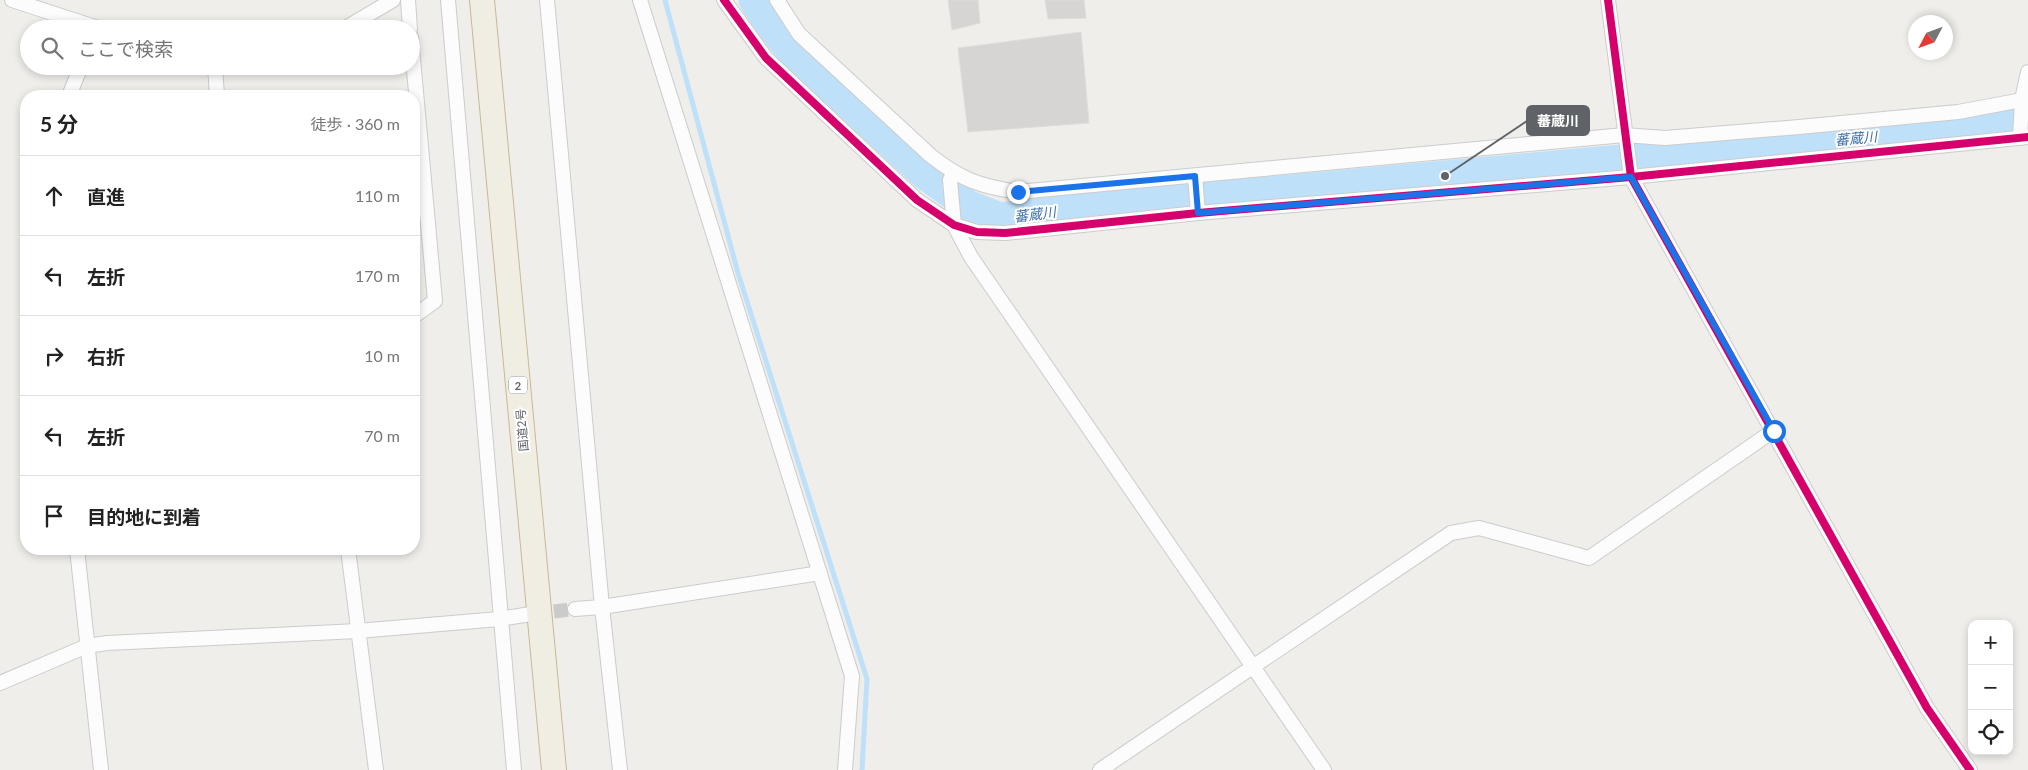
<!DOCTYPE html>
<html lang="ja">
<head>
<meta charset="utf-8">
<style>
  body { margin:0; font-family:Lato,"Noto Sans JP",sans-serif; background:#f2f2f2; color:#222 }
  .controls { position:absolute; right:15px; bottom:15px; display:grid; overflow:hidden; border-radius:10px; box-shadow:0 2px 8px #0003 }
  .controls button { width:45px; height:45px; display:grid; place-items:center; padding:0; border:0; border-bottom:1px solid #e0e0e0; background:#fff; color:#222; font:25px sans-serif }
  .compass { position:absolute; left:1908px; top:15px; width:45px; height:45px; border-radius:50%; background:#fff; box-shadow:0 2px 8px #0003; rotate:229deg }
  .stop { position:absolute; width:15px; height:15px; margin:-11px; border:4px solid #1a73e8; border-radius:50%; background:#fff }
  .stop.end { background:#1a73e8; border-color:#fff; box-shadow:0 1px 5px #0008 }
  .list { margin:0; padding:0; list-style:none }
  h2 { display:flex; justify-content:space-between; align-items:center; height:65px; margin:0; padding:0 20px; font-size:21px }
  h2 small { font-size:16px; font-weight:400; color:#767676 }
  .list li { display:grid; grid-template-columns:32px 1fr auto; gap:15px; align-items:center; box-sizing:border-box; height:80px; padding:0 20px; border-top:1px solid #e0e0e0 }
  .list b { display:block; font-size:19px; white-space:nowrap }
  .list em { font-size:16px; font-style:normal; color:#767676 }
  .icon { flex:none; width:28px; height:28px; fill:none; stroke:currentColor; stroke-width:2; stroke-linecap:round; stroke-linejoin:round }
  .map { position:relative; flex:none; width:2028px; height:770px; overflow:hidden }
  .search { position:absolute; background:#fff; box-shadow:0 2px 8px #0003; left:20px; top:20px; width:400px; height:55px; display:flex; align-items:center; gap:12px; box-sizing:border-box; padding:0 18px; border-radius:28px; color:#767676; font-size:19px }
  .panel { position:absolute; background:#fff; box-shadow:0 2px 8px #0003; left:20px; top:90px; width:400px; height:465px; border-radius:20px }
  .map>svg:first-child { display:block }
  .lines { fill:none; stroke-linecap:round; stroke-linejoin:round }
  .stream { stroke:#bfe0f9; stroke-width:5 }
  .river { stroke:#bfe0f9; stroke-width:31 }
  .building { fill:#d6d5d3; stroke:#deddd9 }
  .street-tunnel { stroke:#cbcbca; stroke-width:14; stroke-dasharray:14 7; stroke-linecap:butt }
  .street-casing { stroke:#cbcccc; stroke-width:16 }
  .highway-casing { stroke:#c8b996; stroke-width:26 }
  .street { stroke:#fdfcfc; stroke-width:14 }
  .highway { stroke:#f0ede3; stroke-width:24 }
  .cycleway-casing { stroke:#fff; stroke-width:11 }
  .cycleway { stroke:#d6006c; stroke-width:8 }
  .route { stroke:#1a73e8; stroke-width:6 }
  .labels { text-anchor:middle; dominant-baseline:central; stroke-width:4; stroke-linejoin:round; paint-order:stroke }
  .shield { fill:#fff; stroke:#8f9295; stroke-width:1 }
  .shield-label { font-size:11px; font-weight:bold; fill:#5f6368 }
  .street-label { font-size:12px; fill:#5f6368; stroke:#fff }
  .water-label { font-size:14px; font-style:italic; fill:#4174aa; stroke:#fff }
  .leader { fill:none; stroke:#5f6368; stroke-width:2 }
  .callout-dot { fill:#5f6368; stroke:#fff; stroke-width:2 }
  .callout { fill:#5f6368; stroke:#5f6368; stroke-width:2 }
  .callout-label { font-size:14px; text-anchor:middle; font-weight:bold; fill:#fff }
</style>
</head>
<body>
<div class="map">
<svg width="2028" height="770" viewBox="0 0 2028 770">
  <rect width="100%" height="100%" fill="#efeeea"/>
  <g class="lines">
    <polyline class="stream" points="665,0 738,273 867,679 862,770"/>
    <polyline class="river" points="754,0 773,28 794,54 927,176 969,206 1000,218 1121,203 1267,192 2028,123"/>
  </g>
  <g class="building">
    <polygon points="948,0 978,0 980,23 952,30"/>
    <polygon points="1045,0 1084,0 1086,18 1048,19"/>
    <polygon points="1081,32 1089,123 968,132 958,48"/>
  </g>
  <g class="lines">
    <polyline class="street-tunnel" points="533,614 575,609"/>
    <g class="street-casing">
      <g id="street">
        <polyline points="12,0 101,29"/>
        <polyline points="408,0 410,29"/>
        <polyline points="448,0 514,770"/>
        <polyline points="547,0 602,607 620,770"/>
        <polyline points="640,0 852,676 845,770"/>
        <polyline points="724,0 766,58 917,200 954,225 977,232 1005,233 1198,213 1631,177 2028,137"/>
        <path d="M777 0 799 34 931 156C962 180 979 186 1018 192L1624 135 1665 138 1799 127 1958 112 2028 99"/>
        <polyline points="1608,0 1631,177 1927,708 1970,770"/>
        <polyline points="344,29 393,0"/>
        <polyline points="411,37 435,301 414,316"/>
        <polyline points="215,66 217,96"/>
        <polyline points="251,66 278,66"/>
        <polyline points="69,96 81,66"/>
        <polyline points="2020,138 2022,100 2028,72"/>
        <polyline points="953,173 950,180 954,225 971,257 1324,770"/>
        <polyline points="1195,176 1198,213"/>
        <polyline points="77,549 101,770"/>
        <polyline points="348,549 376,770"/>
        <polyline points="575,609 602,607 820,573"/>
        <polyline points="0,683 87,646 107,643 358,631 499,619 531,614"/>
        <polyline points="1100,770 1451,533 1479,528 1589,558 1773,431"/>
      </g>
    </g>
    <g class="highway-casing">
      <polyline id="highway" points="482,0 554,770"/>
    </g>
    <use href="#street" class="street"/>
    <use href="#highway" class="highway"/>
    <g class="cycleway-casing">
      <g id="cycleway">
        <polyline points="724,0 766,58 917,200 954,225 977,232 1005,233 1198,213 1631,177 2028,137"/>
        <polyline points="1608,0 1631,177 1927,708 1970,770"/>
      </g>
    </g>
    <use href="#cycleway" class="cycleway"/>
  </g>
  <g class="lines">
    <polyline class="route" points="1018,192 1195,176 1198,213 1631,177 1774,431"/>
  </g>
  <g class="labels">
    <rect class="shield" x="509" y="376.5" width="18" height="17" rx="4"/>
    <g class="shield-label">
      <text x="518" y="385">2</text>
    </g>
    <g class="street-label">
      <text transform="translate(522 430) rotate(-95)">国道2号</text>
    </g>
    <g class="water-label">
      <text transform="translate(1856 138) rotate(-5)">蕃蔵川</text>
      <text transform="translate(1035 214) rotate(-7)">蕃蔵川</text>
    </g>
  </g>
  <path class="leader" d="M1445 176L1527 121"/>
  <circle class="callout-dot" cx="1445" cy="176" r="5"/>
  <rect class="callout" x="1527" y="106" width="62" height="29" rx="5"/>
  <g class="callout-label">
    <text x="1558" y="126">蕃蔵川</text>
  </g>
</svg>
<div class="controls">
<button>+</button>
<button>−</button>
<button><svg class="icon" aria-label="locate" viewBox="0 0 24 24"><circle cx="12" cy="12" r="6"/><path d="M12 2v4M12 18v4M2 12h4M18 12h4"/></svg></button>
</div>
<svg class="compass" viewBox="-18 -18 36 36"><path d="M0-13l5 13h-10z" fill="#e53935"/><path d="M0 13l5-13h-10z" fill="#767676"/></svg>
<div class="stop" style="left:1774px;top:431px"></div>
<div class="stop end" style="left:1018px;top:192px"></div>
<div class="search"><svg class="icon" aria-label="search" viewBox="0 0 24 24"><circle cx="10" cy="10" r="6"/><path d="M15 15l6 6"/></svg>ここで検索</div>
<section class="panel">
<h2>5 分<small>徒歩 · 360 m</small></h2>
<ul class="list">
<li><svg class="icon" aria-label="ahead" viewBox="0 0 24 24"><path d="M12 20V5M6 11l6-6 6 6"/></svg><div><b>直進</b></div><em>110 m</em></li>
<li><svg class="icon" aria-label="left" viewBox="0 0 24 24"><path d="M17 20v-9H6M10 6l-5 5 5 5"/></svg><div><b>左折</b></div><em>170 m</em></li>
<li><svg class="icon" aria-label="right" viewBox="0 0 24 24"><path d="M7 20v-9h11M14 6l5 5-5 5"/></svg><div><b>右折</b></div><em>10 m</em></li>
<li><svg class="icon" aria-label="left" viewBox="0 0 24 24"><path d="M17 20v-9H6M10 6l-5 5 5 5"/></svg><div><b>左折</b></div><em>70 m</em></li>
<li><svg class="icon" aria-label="arrive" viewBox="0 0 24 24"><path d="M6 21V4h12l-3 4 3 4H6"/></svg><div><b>目的地に到着</b></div></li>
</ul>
</section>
</div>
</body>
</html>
